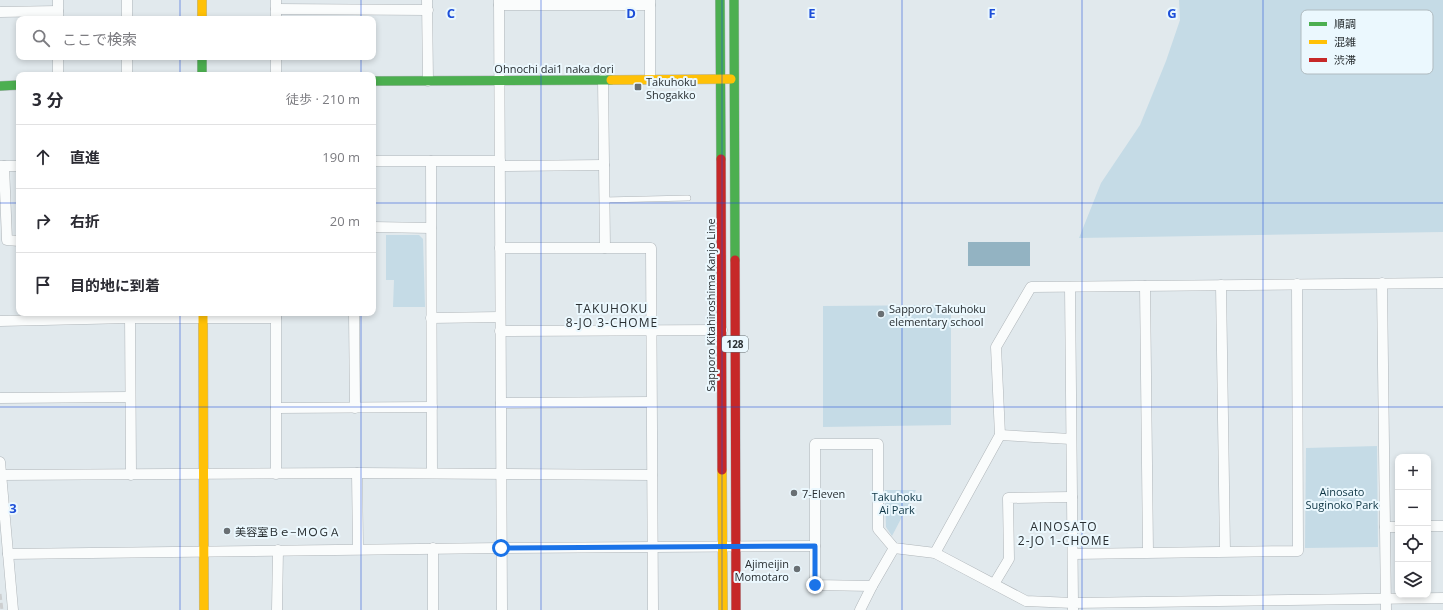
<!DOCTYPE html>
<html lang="ja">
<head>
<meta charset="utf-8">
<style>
  body { margin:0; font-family:"Open Sans","Noto Sans JP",sans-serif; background:#f7f7f7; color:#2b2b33 }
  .controls { position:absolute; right:12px; bottom:12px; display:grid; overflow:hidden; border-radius:8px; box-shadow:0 2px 6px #0003 }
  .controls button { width:36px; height:36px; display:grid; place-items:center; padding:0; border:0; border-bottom:1px solid #e1e1e2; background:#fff; color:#2b2b33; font:20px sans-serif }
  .stop { position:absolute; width:12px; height:12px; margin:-9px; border:3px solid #1a73e8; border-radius:50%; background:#fff }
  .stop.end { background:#1a73e8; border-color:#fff; box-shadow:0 1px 4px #0008 }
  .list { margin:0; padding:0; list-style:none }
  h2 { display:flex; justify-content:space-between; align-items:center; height:52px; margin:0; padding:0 16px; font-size:17px }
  h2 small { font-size:13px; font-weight:400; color:#7c7c81 }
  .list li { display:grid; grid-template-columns:26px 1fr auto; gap:12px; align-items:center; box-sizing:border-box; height:64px; padding:0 16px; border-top:1px solid #e1e1e2 }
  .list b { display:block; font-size:15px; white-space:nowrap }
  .list em { font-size:13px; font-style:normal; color:#7c7c81 }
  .icon { flex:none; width:22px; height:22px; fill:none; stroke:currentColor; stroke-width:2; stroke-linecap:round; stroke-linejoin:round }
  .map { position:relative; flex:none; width:1443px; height:610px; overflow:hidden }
  .search { position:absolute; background:#fff; box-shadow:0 2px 6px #0003; left:16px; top:16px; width:360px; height:44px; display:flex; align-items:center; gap:10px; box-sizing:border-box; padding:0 14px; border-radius:8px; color:#7c7c81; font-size:15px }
  .panel { position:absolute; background:#fff; box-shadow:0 2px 6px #0003; left:16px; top:72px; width:360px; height:244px; border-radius:8px }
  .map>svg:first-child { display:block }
  .green { fill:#c5dbe6 }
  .water { fill:#93b3c2 }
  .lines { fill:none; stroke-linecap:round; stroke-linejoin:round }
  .lane-casing { stroke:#afb5b9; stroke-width:6 }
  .street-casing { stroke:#afb5b9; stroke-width:11 }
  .fast-casing { stroke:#afb5b9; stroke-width:10 }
  .slow-casing { stroke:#afb5b9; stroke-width:10 }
  .jam-casing { stroke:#afb5b9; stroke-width:10 }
  .lane { stroke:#fafcfc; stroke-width:5 }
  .street { stroke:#fafcfc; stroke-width:10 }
  .fast { stroke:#4caf50; stroke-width:9 }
  .slow { stroke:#ffc107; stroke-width:9 }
  .jam { stroke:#c62828; stroke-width:9 }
  .rail { stroke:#cdcfd0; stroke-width:3; stroke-dasharray:6 3; stroke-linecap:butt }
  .route { stroke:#1a73e8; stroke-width:5 }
  .grid { fill:none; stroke:#1d4ed8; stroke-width:1; stroke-opacity:0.55 }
  .poi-dot { fill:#696f73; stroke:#ebf8fe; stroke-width:1.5 }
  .labels { text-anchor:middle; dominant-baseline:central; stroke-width:4; stroke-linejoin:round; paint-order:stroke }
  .shield { fill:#ebf8fe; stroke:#626b6e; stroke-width:1 }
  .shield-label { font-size:10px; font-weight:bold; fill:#282e31 }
  .street-label { font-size:11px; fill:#282e31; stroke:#ebf8fe }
  .poi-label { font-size:11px; fill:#282e31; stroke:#ebf8fe; text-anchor:start }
  .park-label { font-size:11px; fill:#0e3544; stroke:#ebf8fe }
  .neighbourhood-label { font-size:12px; letter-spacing:1px; fill:#282e31; stroke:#ebf8fe }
  .key { fill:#ebf8fe; stroke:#b0bbc0; stroke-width:1 }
  .key-label { font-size:11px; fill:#282e31 }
  .grid-label { font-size:13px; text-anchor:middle; font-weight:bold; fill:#1d4ed8; stroke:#ebf8fe; stroke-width:4; stroke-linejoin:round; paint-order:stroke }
</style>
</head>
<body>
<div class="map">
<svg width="1443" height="610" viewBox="0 0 1443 610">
  <rect width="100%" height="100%" fill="#e1e9ed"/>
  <g class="green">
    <polygon points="1179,0 1443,0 1443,232 1079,238 1101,183 1140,125 1166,61 1180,20"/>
    <polygon points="386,235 419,235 423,239 425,307 393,307 394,280 386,280"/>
    <polygon points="951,305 951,425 823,427 823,306"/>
    <polygon points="1377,446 1378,547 1305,548 1306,448"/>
    <polygon points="885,490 916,490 892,536 886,527"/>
  </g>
  <rect class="water" x="968" y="242" width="62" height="24"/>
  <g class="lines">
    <g class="lane-casing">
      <polyline id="lane" points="604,200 688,198"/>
    </g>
    <g class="street-casing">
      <g id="street">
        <polyline points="58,0 58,19"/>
        <polyline points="127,0 127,19"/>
        <polyline points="427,0 428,81"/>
        <polyline points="499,0 502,610"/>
        <polyline points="499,5 650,5"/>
        <polyline points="276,9 428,10"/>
        <polyline points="0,12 58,11"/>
        <polyline points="276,19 276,0"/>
        <polyline points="58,57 58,75"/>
        <polyline points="127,57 127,75"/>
        <polyline points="276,75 276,57"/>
        <polyline points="603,79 605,248"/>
        <polyline points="650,79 650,0"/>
        <polyline points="373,161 500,161"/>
        <polyline points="431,161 432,473"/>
        <polyline points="0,166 19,166"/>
        <polyline points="4,166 7,240 19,241"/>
        <polyline points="500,166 604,165"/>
        <polyline points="373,227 431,228"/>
        <polyline points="500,248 651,248 653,610"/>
        <polyline points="1382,283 1386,610"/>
        <polyline points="1221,285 1225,551"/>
        <polyline points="1145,286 1148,552"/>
        <polyline points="130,313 131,475"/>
        <polyline points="276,313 276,474"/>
        <polyline points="354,313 355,408"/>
        <polyline points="431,318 500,317"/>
        <polyline points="0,321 130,318 276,318"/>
        <polyline points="500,331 722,330"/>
        <polyline points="0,398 130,397"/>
        <polyline points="501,403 651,402"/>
        <polyline points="276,408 432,407"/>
        <polyline points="1000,435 1071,439"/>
        <polyline points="0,462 13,610"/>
        <polyline points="357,473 358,549"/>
        <polyline points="1,475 357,473 652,475"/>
        <polyline points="1428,526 1443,526"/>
        <polyline points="1385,527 1398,527"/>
        <polyline points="894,548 872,586 815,585 815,444 878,444 878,529 894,548 935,553 1026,601 1073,603 1070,287"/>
        <polyline points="935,553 1000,435 996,347 1031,287 1443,283"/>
        <polyline points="8,554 501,548 815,546"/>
        <polyline points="1073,554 1298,551 1297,284"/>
        <polyline points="994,584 1009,559 1008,498 1072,497"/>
        <polyline points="277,610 278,550"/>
        <polyline points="433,610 433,548"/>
        <polyline points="860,610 872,586"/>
        <polyline points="1073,610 1073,603 1443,598"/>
      </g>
    </g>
    <g class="fast-casing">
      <g id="fast">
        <polyline points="720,0 721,159"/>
        <polyline points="734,0 735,260"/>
        <polyline points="202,57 202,75"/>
        <polyline points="373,81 611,80"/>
        <polyline points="0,86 19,85"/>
      </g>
    </g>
    <g class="slow-casing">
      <g id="slow">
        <polyline points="202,0 202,19"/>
        <polyline points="611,80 731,79"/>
        <polyline points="203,313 204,610"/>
        <polyline points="722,470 723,610"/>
      </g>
    </g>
    <g class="jam-casing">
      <g id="jam">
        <polyline points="721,159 722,470"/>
        <polyline points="735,260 736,610"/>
      </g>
    </g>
    <use href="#lane" class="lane"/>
    <use href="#street" class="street"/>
    <use href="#fast" class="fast"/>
    <use href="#slow" class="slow"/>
    <use href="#jam" class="jam"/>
    <polyline class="rail" points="0,594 2,610"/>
  </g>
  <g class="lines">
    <polyline class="route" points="501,548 815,546 815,585"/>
  </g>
  <path class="grid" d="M180 0V19M361 0V19M541 0V610M722 0V610M902 0V610M1082 0V610M1263 0V610M180 57V75M361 57V75M0 203H19M373 203H1443M180 313V610M361 313V610M0 407H1443"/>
  <g class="poi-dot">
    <rect x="634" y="83" width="8" height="8" rx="2"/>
    <circle cx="881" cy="314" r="4"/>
    <circle cx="794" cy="493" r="4"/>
    <circle cx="227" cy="531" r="4"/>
    <circle cx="797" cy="569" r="4"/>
  </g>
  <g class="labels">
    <rect class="shield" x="722" y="336" width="26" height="16" rx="3"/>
    <g class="shield-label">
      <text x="735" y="344">128</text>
    </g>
    <g class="street-label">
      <text x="554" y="68">Ohnochi dai1 naka dori</text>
      <text transform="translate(710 305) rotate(-90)">Sapporo Kitahiroshima Kanjo Line</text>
    </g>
    <g class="poi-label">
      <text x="646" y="81">Takuhoku<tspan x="646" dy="13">Shogakko</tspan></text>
      <text x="889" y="308">Sapporo Takuhoku<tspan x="889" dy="13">elementary school</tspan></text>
      <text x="802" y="493">7-Eleven</text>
      <text x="235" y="531">美容室Ｂｅ−ＭＯＧＡ</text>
      <text x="789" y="563" text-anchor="end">Ajimeijin<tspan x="789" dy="13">Momotaro</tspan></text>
    </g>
    <g class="park-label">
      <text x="1342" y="491">Ainosato<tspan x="1342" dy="13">Suginoko Park</tspan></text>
      <text x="897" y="496">Takuhoku<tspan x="897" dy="13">Ai Park</tspan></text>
    </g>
    <g class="neighbourhood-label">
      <text x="612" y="308">TAKUHOKU<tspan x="612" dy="14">8-JO 3-CHOME</tspan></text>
      <text x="1064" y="526">AINOSATO<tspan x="1064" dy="14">2-JO 1-CHOME</tspan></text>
    </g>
  </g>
  <rect x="1301" y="10" width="132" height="64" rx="6" class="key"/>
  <rect x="1309" y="22" width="18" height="4" fill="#4caf50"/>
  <rect x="1309" y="40" width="18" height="4" fill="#ffc107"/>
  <rect x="1309" y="58" width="18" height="4" fill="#c62828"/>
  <g class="key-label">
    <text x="1334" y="28">順調</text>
    <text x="1334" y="46">混雑</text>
    <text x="1334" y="64">渋滞</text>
  </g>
  <g class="grid-label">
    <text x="451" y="18">C</text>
    <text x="631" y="18">D</text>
    <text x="812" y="18">E</text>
    <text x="992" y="18">F</text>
    <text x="1172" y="18">G</text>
    <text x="13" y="513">3</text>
  </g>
</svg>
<div class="controls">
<button>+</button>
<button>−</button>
<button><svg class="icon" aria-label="locate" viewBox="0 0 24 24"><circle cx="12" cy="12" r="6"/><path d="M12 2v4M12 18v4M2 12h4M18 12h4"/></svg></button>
<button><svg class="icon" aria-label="layers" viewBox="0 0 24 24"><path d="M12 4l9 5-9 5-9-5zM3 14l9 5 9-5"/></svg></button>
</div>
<div class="stop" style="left:501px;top:548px"></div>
<div class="stop end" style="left:815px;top:585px"></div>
<div class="search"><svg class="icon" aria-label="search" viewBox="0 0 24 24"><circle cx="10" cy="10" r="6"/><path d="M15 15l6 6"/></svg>ここで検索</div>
<section class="panel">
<h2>3 分<small>徒歩 · 210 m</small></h2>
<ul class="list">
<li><svg class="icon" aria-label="ahead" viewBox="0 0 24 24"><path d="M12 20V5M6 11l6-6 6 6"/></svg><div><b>直進</b></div><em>190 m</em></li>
<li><svg class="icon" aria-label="right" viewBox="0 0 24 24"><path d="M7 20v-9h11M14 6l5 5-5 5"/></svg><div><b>右折</b></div><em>20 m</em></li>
<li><svg class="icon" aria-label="arrive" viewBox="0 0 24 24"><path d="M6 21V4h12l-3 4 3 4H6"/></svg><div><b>目的地に到着</b></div></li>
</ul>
</section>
</div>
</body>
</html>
